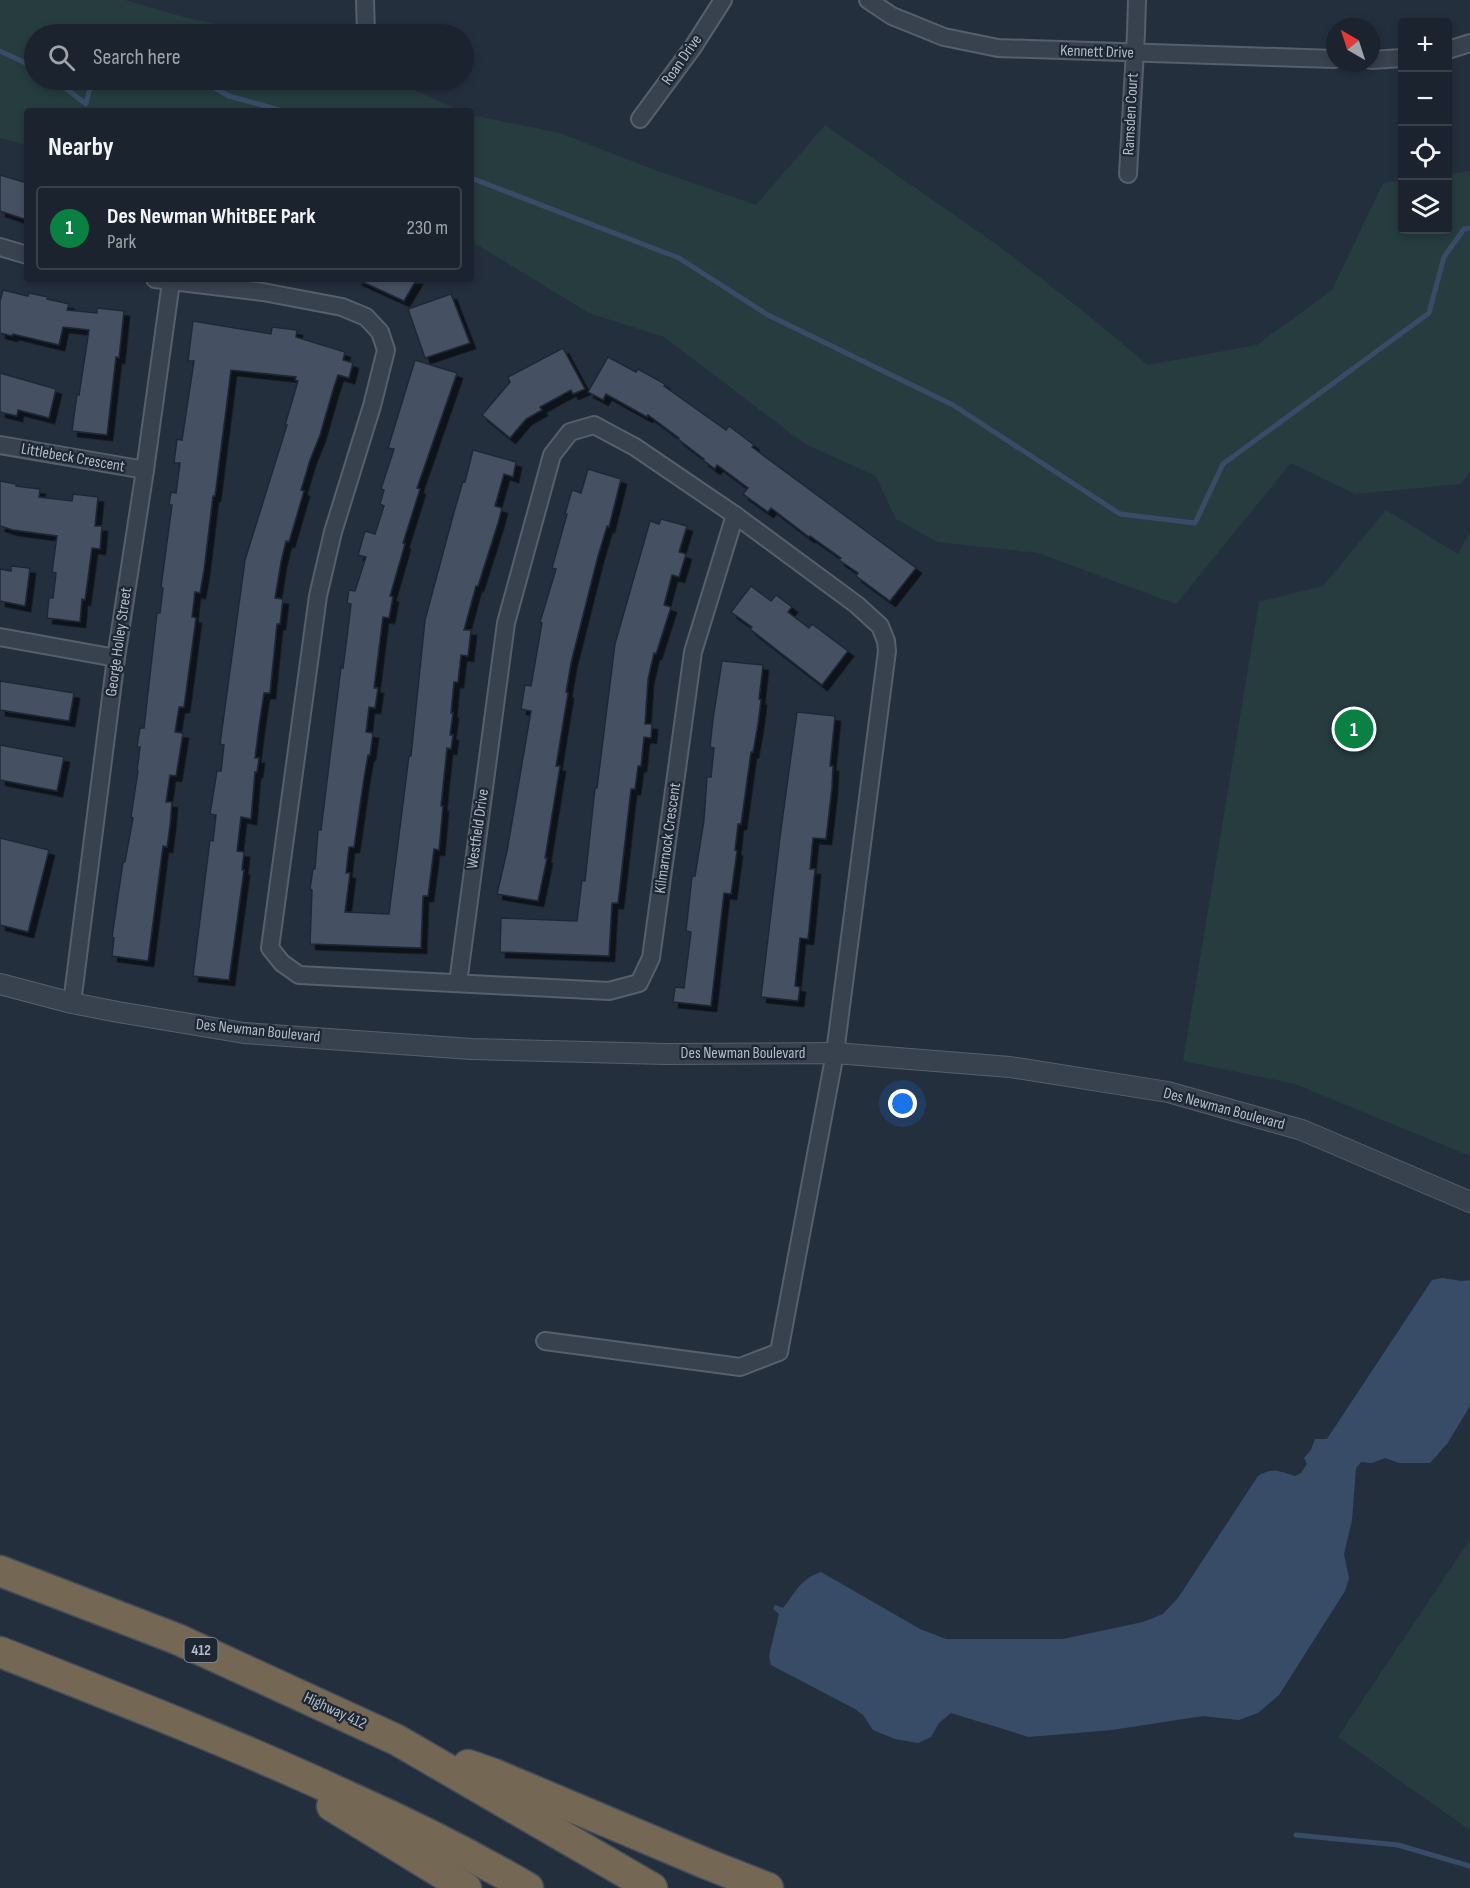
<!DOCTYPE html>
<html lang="en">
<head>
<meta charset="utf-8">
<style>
  body { margin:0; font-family:"Sofia Sans Condensed",sans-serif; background:#242b36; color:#f1f3f6 }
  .controls { position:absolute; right:18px; top:18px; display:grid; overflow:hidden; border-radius:6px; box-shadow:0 3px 9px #0003 }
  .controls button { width:54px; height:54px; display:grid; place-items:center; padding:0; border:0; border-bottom:2px solid #39404a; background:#1b232e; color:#f1f3f6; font:30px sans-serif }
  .compass { position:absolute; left:1326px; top:18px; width:54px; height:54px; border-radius:50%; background:#1b232e; box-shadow:0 3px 9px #0003; rotate:321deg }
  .you { position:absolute; left:903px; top:1104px; width:21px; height:21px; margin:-15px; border:4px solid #fff; border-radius:50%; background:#1a73e8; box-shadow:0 0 0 9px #1a73e833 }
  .badge { display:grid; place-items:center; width:39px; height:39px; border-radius:50%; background:#0b8043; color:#fff; font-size:20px; font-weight:700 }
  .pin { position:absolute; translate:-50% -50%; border:3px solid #fff; box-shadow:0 2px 6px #0006 }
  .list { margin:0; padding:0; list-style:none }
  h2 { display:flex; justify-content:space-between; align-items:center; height:78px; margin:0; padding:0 24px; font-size:26px }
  h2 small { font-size:20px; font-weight:400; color:#a0a4aa }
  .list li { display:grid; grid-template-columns:39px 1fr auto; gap:18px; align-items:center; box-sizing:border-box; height:84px; margin:0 12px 12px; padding:0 12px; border:2px solid #39404a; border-radius:6px }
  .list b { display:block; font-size:22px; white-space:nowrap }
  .list p { margin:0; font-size:20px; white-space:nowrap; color:#a0a4aa }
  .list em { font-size:20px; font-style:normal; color:#a0a4aa }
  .icon { flex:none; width:33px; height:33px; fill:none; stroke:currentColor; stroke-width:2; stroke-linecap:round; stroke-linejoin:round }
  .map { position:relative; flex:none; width:1470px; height:1888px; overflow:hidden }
  .search { position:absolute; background:#1b232e; box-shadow:0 3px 9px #0003; left:24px; top:24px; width:450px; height:66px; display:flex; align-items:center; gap:15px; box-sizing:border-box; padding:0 21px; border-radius:33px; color:#a0a4aa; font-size:22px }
  .panel { position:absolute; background:#1b232e; box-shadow:0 3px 9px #0003; left:24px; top:108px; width:450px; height:174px; border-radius:6px }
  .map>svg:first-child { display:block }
  .green { fill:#263c3f }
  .water { fill:#394c67 }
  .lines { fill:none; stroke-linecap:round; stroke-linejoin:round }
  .stream { stroke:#394c67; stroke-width:5 }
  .building { fill:#455162; stroke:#1f2835; stroke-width:1.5; filter:url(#shadow) }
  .minor-casing { stroke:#565f6c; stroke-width:20 }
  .tertiary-casing { stroke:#565f6c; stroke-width:22 }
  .motorway-casing { stroke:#434c59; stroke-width:33 }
  .minor { stroke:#38414e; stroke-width:16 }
  .tertiary { stroke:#38414e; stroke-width:20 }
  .motorway { stroke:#746855; stroke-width:30 }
  .labels { text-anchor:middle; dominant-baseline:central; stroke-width:4.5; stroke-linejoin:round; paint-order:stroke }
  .shield { fill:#1d2633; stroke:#878f9c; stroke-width:1.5 }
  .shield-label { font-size:15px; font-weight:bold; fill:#b4bcc9 }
  .street-label { font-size:16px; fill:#b4bcc9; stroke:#1d2633 }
</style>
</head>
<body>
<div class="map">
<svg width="1470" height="1888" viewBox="0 0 1470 1888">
  <defs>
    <filter id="shadow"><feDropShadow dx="5.5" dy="5.5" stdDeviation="0" flood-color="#0009"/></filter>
  </defs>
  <rect width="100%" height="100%" fill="#242f3e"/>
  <g class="green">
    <polygon points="0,0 125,0 187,18 263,34 34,34 34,80 392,80 461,111 27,111 27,145 0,138"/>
    <polygon points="471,115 560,133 655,170 756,205 825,125 1000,247 1078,307 1148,365 1257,345 1332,290 1383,183 1402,180 1402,230 1448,230 1448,174 1470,171 1470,472 1461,484 1355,494 1291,463 1176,604 1038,553 937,542 896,519 876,476 805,444 664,337 589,313 471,241"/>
    <polygon points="1386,510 1458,554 1470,532 1470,1156 1295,1084 1183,1061 1259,602 1323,586"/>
    <polygon points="1470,1540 1470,1830 1338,1737"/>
  </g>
  <path class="water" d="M1442 1278 1461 1281 1470 1280V1406L1447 1444 1430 1463H1399L1385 1458 1372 1463 1361 1462 1356 1468 1352 1520 1344 1554 1349 1578 1345 1591 1279 1695 1258 1713 1239 1720 1203 1716 1112 1730 1029 1737 951 1713 939 1723 931 1737 918 1743 895 1739 873 1730 863 1715 855 1709 771 1665 769 1656 779 1614 773 1609 775 1605 783 1608C796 1592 800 1579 821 1572L920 1629 946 1639H1063L1143 1622 1163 1614 1178 1598 1258 1476C1273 1467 1279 1471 1295 1476L1301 1473 1307 1464 1304 1458 1311 1450 1315 1439H1327L1432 1280Z"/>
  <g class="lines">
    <g class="stream">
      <polyline points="133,34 148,32 150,34"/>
      <polyline points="0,51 34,67"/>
      <polyline points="55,80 86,104 92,80"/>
      <polyline points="200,80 229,96 283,111"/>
      <polyline points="471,178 679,258 768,315 953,405 1120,514 1195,523 1223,464 1429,313 1444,257 1464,229 1470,228"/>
      <polyline points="1296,1835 1398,1845 1470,1866"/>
    </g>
  </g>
  <g class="building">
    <polygon points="0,175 27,183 27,220 0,211"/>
    <polygon points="356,279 417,279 404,301"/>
    <polygon points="3,290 28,296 29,293 48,297 47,299 69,304 67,310 97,313 97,308 124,311 119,358 116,357 107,435 72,431 77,394 79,395 89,330 63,327 59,345 13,334 12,336 0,333 0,301"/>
    <polygon points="451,294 470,343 425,358 408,309"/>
    <polygon points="193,321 271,334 272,327 297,330 296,337 345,352 343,360 353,363 349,378 338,375 333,390 320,435 310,460 301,490 304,491 289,542 286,541 281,562 275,598 283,599 280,624 277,624 270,693 264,693 259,726 255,758 259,758 257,772 255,772 251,819 241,817 237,851 244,852 242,870 244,870 229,980 193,976 210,840 213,841 216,815 210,814 217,771 221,771 224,745 220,744 223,722 245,560 287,425 285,425 298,381 295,380 296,377 231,370 215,496 213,496 204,570 200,593 195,592 192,617 196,618 184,707 179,707 175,732 183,733 176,776 170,775 166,802 172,802 170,825 167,847 163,846 148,961 112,956 114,938 112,937 123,862 125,862 133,818 131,817 138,771 137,771 140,747 137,747 140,728 144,728 157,613 160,613 163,588 161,587 172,505 169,505 171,492 176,493 180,463 174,463 177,439 182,440 194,361 188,361"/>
    <polygon points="563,348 585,389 573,394 571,390 540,407 542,410 526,419 510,438 482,415 510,382 508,377"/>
    <polygon points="608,357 636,372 638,369 665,384 664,386 726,430 729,426 754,445 752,447 916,568 890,601 856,576 858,573 839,560 841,558 810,536 809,537 771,508 768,512 743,494 748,488 717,465 715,469 703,460 704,459 678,439 679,438 648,415 647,417 606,394 603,400 588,392"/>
    <polygon points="415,360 457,373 417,488 420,489 403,543 405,544 390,596 393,597 389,618 383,617 374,688 378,688 375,708 369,707 366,732 373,733 370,755 368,755 364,778 354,847 349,847 346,873 350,873 345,912 389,914 409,756 411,756 425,620 454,512 463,481 465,482 473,450 516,462 513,477 504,474 495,506 502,508 498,523 478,586 476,586 464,630 471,630 468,656 461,655 458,682 454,682 451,713 453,713 450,735 453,735 451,749 447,748 441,806 443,806 439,850 434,849 428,896 423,896 421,948 310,944 312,890 310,889 313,869 315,869 318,830 321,830 341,667 343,668 347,637 351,604 347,603 349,590 355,591 366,557 358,555 365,531 375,534 384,506 380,504 384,490 381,489 394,449 388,448"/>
    <polygon points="0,373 56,389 49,418 18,410 17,416 0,412"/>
    <polygon points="588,469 621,479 609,527 607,526 598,556 571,663 566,692 568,693 556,766 560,766 545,858 547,858 538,901 497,894 507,851 531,711 521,709 525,685 531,686 542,623 540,622 556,569 552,568 567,514 565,514 572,490 581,493"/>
    <polygon points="0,481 16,484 16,486 40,489 39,497 72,501 73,494 98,497 95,526 102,526 100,549 92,548 85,600 82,599 80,622 47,618 49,598 53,598 56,573 52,572 57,536 13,530 0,526"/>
    <polygon points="661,519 687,526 679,552 686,554 679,577 672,575 664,605 671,607 656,654 654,653 648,679 645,724 652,724 651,738 644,737 641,766 638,766 635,789 631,789 618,903 612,903 609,956 500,952 501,918 577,921 582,880 585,881 595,788 597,788 615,644 650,521 659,524"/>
    <polygon points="11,566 30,568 25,606 0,601 0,569 11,571"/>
    <polygon points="751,586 771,601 776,595 792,607 788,612 809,628 812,624 848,651 822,685 750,629 752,627 731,612"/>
    <polygon points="722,661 763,665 759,699 761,700 758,724 753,752 751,752 741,824 738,824 735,850 737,851 731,894 724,893 711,1006 673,1002 675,987 684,988 691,932 686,931 692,876 695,876 704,820 707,777 711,777 714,748 710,747 713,719"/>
    <polygon points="0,681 74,693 69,721 0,710"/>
    <polygon points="797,712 835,716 830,766 833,766 832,787 826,839 813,838 810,869 815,869 808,939 800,938 795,986 800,987 798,1001 761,997 780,837"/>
    <polygon points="0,745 64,757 57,791 0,780"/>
    <polygon points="0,838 49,850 28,932 0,925"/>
  </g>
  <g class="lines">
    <g class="minor-casing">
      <g id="minor">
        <polyline points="365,0 366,33"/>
        <polyline points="868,0 892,16 944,37 998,48 1335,59"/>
        <polyline points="1448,50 1470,43"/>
        <polyline points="1371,60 1402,58"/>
        <polyline points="640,119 693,47 723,0"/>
        <polyline points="1128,174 1136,33 1137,0"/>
        <polyline points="0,247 27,255"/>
        <polyline points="155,279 263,292 342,307 366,317 380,332 386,350 372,406 333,532 318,596 270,948 282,963 299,975 609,991 639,983 651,958 693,652 735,515"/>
        <polyline points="0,445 145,470"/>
        <polyline points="0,637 116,658"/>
        <polyline points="458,983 506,623 552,455 570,432 594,425 635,447 735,515 857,605 880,626 886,641 887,651 835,1053 779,1352 740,1367 545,1341"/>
        <polyline points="72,1003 116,658 145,470 171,282"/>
      </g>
    </g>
    <g class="tertiary-casing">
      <polyline id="tertiary" points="0,984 72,1003 118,1012 244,1033 471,1049 666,1054 835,1053 1010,1067 1168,1092 1302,1130 1470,1202"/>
    </g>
    <g class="motorway-casing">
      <g id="motorway">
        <polyline points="0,1571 177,1639 397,1740 652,1888"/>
        <path d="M0 1652C117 1698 235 1744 349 1797 410 1824 470 1854 528 1888"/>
        <polyline points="468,1765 494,1774 707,1864 768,1888"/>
        <polyline points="332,1806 466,1888"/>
      </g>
    </g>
    <use href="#minor" class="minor"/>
    <use href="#tertiary" class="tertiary"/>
    <use href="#motorway" class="motorway"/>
  </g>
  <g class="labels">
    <rect class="shield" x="184.5" y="1638" width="33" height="24" rx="4.5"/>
    <g class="shield-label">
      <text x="201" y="1650">412</text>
    </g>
    <g class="street-label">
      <text transform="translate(1097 52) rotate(2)">Kennett Drive</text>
      <text transform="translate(682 60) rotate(-55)">Roan Drive</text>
      <text transform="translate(1131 114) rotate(-87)">Ramsden Court</text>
      <text transform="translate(73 458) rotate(10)">Littlebeck Crescent</text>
      <text transform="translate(119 642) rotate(-82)">George Holley Street</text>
      <text transform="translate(478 829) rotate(-82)">Westfield Drive</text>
      <text transform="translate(668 838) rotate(-82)">Kilmarnock Crescent</text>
      <text transform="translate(258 1031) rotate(6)">Des Newman Boulevard</text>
      <text x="743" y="1053">Des Newman Boulevard</text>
      <text transform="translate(1224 1109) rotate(15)">Des Newman Boulevard</text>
      <text transform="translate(335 1711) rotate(25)">Highway 412</text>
    </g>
  </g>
</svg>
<div class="controls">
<button>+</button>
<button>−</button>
<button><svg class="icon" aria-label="locate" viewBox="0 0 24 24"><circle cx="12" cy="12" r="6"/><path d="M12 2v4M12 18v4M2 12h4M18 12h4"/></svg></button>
<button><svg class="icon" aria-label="layers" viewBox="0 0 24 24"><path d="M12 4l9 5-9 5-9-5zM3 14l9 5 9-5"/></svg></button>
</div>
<svg class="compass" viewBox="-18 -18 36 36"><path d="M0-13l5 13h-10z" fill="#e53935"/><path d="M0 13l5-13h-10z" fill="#a0a4aa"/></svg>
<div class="you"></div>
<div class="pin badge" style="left:1354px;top:729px">1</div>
<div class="search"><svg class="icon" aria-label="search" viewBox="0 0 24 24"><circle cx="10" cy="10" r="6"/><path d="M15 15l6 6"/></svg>Search here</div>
<section class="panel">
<h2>Nearby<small></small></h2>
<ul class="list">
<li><span class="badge">1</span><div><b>Des Newman WhitBEE Park</b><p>Park</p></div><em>230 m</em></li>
</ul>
</section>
</div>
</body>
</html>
